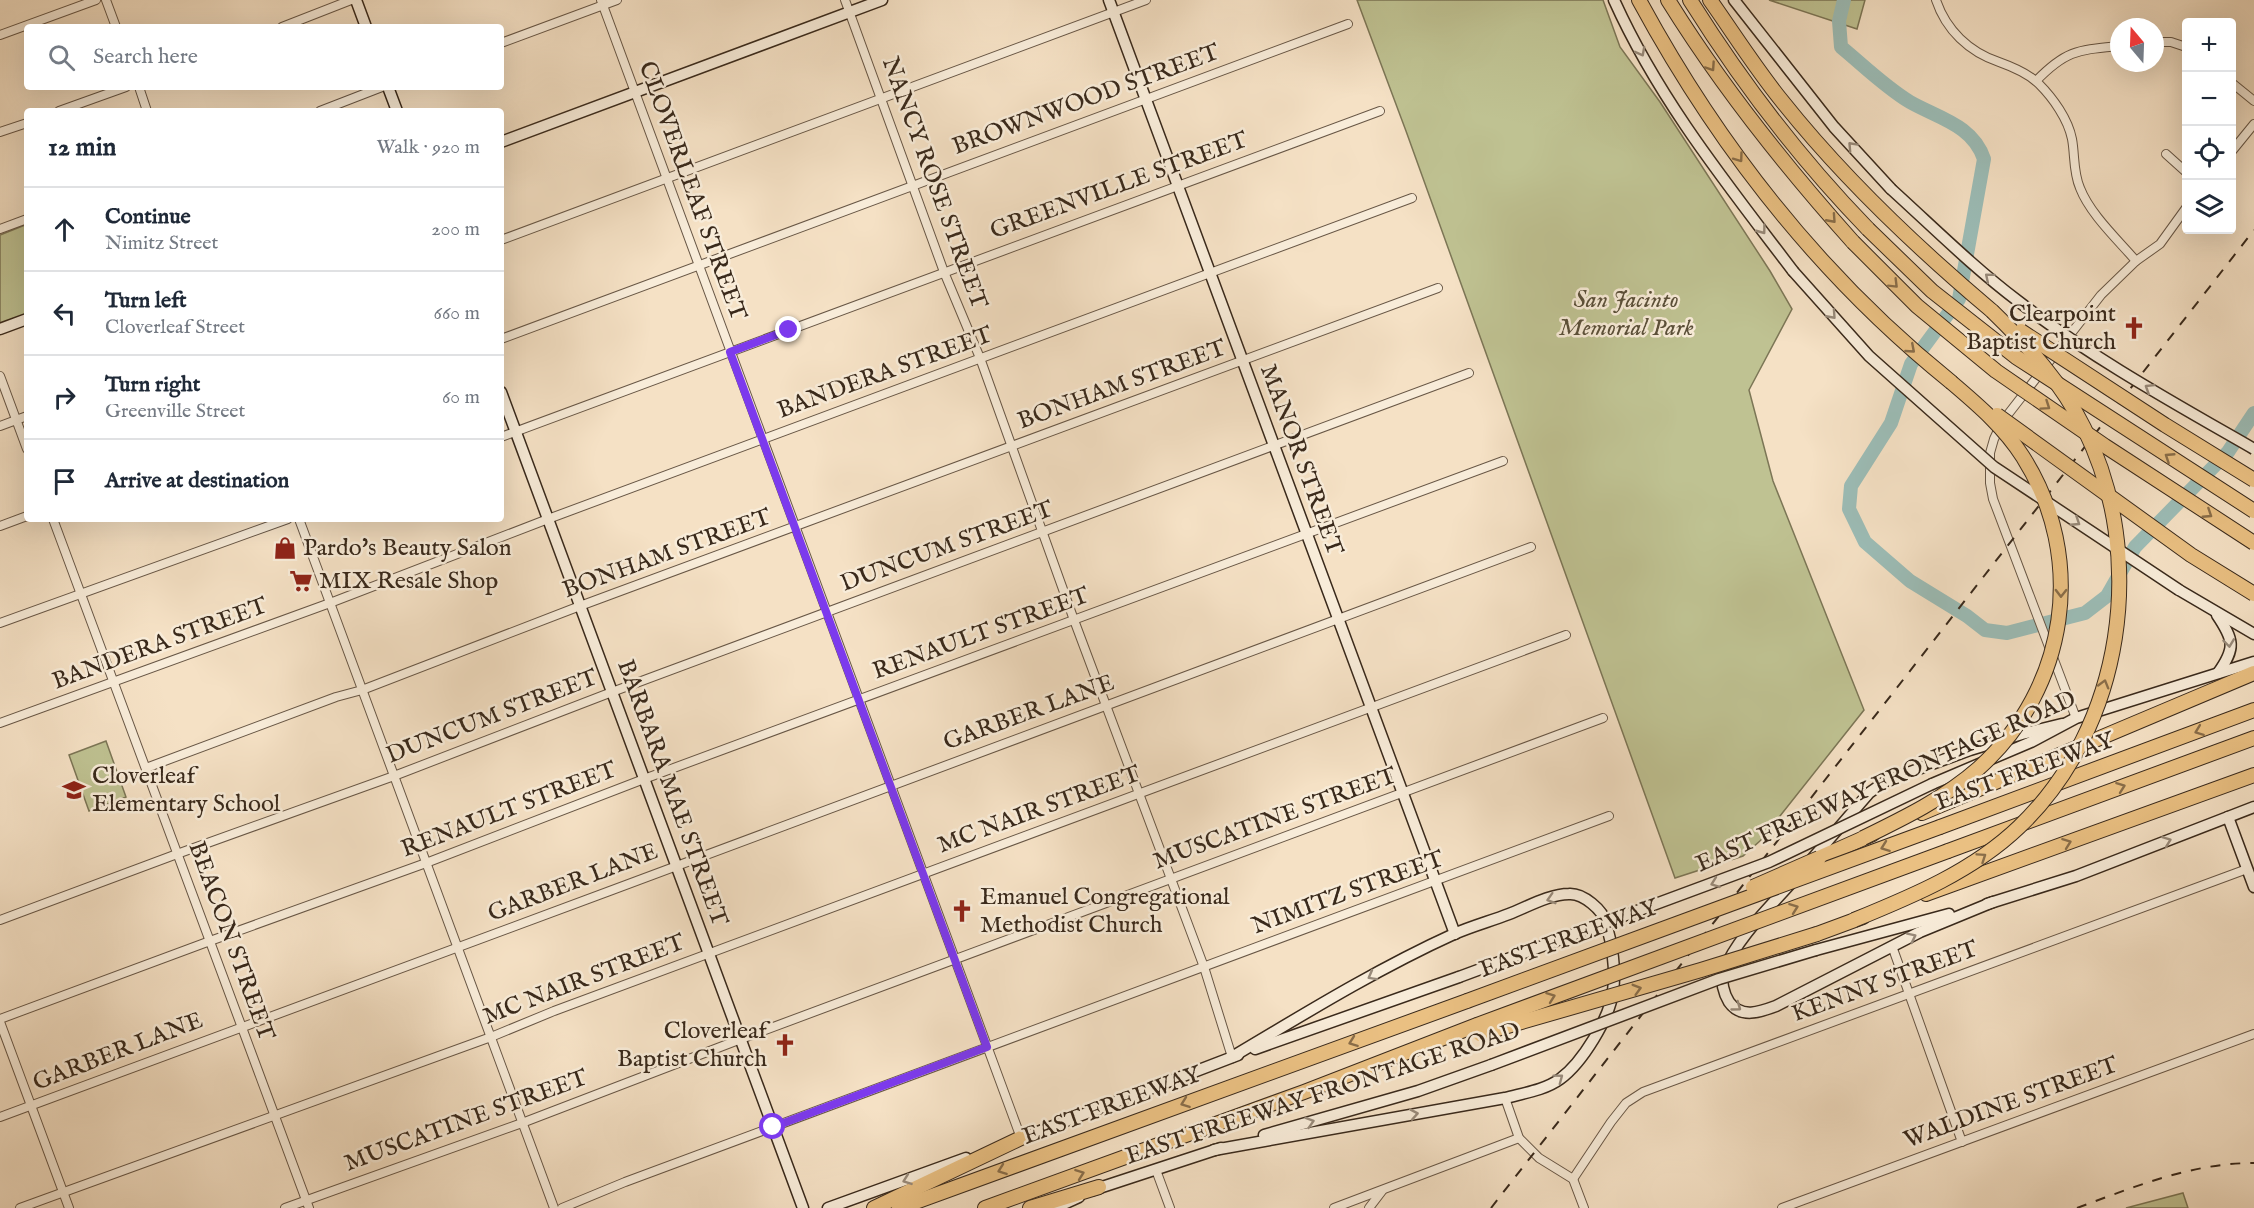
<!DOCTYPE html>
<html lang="en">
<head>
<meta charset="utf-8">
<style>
  body { margin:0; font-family:"IM FELL English",serif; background:#f2f2f3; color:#1f2937 }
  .controls { position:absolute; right:18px; top:18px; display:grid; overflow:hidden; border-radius:6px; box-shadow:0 6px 24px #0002 }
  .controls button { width:54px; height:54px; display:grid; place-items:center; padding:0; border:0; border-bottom:2px solid #e0e1e3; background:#fff; color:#1f2937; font:30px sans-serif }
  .compass { position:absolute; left:2110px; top:18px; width:54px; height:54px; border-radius:50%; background:#fff; box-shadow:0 6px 24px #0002; rotate:341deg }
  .stop { position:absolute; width:18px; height:18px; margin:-14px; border:4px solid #7c3aed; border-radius:50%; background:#fff }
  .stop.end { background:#7c3aed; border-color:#fff; box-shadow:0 2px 6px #0008 }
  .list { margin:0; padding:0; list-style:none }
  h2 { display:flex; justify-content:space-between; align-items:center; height:78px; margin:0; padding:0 24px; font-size:26px }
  h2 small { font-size:20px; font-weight:400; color:#747a83 }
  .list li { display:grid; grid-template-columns:39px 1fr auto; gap:18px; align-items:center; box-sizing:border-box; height:84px; padding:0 24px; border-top:2px solid #e0e1e3 }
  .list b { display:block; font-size:22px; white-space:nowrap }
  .list p { margin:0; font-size:20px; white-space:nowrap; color:#747a83 }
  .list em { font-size:20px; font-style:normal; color:#747a83 }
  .icon { flex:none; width:33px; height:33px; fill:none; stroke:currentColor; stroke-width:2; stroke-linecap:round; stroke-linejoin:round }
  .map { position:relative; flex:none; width:2254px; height:1208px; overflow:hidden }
  .search { position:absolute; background:#fff; box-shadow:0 6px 24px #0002; left:24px; top:24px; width:480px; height:66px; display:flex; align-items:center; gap:15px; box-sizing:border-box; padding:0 21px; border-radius:6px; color:#747a83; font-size:22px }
  .panel { position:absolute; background:#fff; box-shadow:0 6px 24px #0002; left:24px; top:108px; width:480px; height:414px; border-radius:6px }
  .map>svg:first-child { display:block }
  .green { fill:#bfc292; stroke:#7c7656; stroke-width:1.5 }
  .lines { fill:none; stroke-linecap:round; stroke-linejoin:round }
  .river { stroke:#9cbdb7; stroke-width:14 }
  .street-casing { stroke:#685746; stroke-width:10 }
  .secondary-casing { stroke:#39291b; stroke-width:13 }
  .highway-casing { stroke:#39291b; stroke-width:16 }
  .street { stroke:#f8ecd9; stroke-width:8 }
  .secondary { stroke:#f8ecd9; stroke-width:10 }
  .highway { stroke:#eac082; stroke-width:14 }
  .rail { stroke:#39291b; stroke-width:2; stroke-dasharray:10 10; stroke-linecap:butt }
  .secondary-bridge-casing { stroke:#39291b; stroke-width:13; stroke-linecap:butt }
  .highway-bridge-casing { stroke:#39291b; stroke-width:16; stroke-linecap:butt }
  .secondary-bridge { stroke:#f8ecd9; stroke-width:10 }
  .highway-bridge { stroke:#eac082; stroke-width:14 }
  .oneway { stroke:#988a7a }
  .oneway2 { stroke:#896d49 }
  .route { stroke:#7c3aed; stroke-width:8 }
  .labels { text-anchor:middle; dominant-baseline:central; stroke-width:5; stroke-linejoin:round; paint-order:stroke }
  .street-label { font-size:24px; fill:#39291b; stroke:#f8ecd9 }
  .park-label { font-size:24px; font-style:italic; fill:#5a4f39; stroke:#f8ecd9 }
  .poi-label { font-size:24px; fill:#39291b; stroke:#f8ecd9; text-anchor:start }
</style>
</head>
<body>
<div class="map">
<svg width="2254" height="1208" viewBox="0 0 2254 1208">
  <rect width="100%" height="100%" fill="#f5e1c5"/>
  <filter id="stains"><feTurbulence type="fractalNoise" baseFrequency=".00333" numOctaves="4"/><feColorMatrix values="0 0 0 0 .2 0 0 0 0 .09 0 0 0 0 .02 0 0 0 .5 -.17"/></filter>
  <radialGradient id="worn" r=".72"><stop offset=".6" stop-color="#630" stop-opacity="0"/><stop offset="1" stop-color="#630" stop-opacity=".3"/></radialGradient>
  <g class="green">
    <polygon points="1357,0 1603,0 1620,47 1660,102 1770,271 1792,309 1749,390 1773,481 1864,710 1761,840 1743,856 1675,878 1406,131"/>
    <polygon points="1769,0 1865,0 1857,29"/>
    <polygon points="25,225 27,230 27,316 0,327 0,235"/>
    <polygon points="106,741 126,797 89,811 69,755"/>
    <polygon points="2183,1193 2188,1208 2126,1208"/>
  </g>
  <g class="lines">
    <path class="river" d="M1844 0 1839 21 1841 47C1863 65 1885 87 1910 102 1938 118 1973 125 1984 159L1959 299 1911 364 1891 423 1851 486 1849 509 1865 542 1910 581 1967 616 1985 630 2007 633 2085 613 2107 596 2135 547 2228 452 2254 413"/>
    <g class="street-casing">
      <g id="street">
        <polyline points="106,0 116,27"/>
        <polyline points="601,0 1021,1138"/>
        <polyline points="845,0 944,272 980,358 1074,620 1204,967 1232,1057"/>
        <path d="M1936 0C1946 30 1969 52 1999 62 2013 67 2028 73 2039 84 2053 98 2068 119 2072 139 2075 155 2073 172 2080 188 2090 214 2118 240 2136 261"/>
        <polyline points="282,27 351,0"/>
        <polyline points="0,35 96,0"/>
        <polyline points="2155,42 2171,42 2186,47"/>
        <polyline points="501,43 617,0"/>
        <path d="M2036 81C2066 50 2078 50 2119 46"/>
        <polyline points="2232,83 2254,101"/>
        <polyline points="139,87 147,111"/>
        <polyline points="59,111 126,87"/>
        <polyline points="320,111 382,87"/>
        <polyline points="0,132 27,123"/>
        <polyline points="2232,151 2254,124"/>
        <polyline points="2166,154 2186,172"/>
        <polyline points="0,229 27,219"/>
        <polyline points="501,240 1146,0"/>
        <polyline points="501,339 1348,24"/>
        <polyline points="0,376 27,449"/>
        <polyline points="0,426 27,416"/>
        <polyline points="501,437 1380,111"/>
        <polyline points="53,519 309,1208"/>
        <polyline points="299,519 554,1208"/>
        <polyline points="0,526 27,516"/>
        <polyline points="0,623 288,519"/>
        <polyline points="2076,718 1993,499 1990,483 1990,453 1994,439 2002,422 2101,295 2136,261 2160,244 2186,208"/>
        <polyline points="0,723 330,603 548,519 1412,198"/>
        <polyline points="146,768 336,697 362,690 580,606 1438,288"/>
        <polyline points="0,920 177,854 394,776 612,692 1469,373"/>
        <polyline points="1892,946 1962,1142"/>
        <polyline points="0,1019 210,941 426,863 644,779 1503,461"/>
        <polyline points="0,1022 69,1208"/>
        <polyline points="1505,1098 1519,1138 1539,1158 1573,1179 1584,1208"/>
        <path d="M0 1117C511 929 1021 737 1531 547"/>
        <polyline points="1156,1170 1170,1208"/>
        <polyline points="1573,1179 1611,1122 1626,1103 1643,1092 2247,869"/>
        <polyline points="20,1208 491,1037 554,1011 1566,635"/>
        <polyline points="285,1208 522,1123 741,1039 1603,718"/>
        <polyline points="562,1208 625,1182 1609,816"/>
        <polyline points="1334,1208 1519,1138"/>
        <polyline points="1369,1208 1382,1191"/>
        <polyline points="1782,1208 2254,1034"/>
      </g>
    </g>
    <g class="secondary-casing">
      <g id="secondary">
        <polyline points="356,0 366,27"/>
        <polyline points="1109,0 1455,934"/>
        <path d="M1614 0C1659 100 1727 184 1793 271"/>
        <polyline points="1734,0 1834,127 1891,189"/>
        <polyline points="388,87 397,111"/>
        <polyline points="501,142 882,0"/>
        <polyline points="0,329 27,319"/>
        <polyline points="501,392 803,1208"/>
        <polyline points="2179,590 2254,634"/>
        <path d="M2217 615C2234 640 2236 648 2218 673"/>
        <polyline points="1932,784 2031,742 2076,718 2254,662"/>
        <polyline points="2228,817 2254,887"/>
        <polyline points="1812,859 1869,793 1886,781 1970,750 2022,734 2062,724"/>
        <path d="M1792 882C1769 908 1736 939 1724 971 1720 981 1724 994 1729 1002 1741 1019 1760 1012 1776 1006L1920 932 1993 902"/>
        <polyline points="1987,904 2076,876 2254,807"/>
        <polyline points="1816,950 1949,914"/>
        <polyline points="1255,1049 1459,977"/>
        <polyline points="1264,1135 1418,1091 1491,1065"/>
        <polyline points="1014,1141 1238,1055"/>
        <path d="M1214 1150 1505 1098C1524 1093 1545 1090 1560 1079 1582 1063 1610 1018 1613 991 1616 970 1612 943 1606 923 1603 910 1583 893 1569 894 1550 894 1527 907 1509 914 1491 921 1472 926 1454 934 1377 969 1304 1014 1232 1057"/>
        <polyline points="1093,1190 1221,1148"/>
        <polyline points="828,1208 966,1158"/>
        <polyline points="1055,1208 1079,1197"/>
      </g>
    </g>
    <g class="highway-casing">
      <g id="highway">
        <path d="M1639 0C1718 146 1822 278 1951 382"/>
        <path d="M1668 0C1722 87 1785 166 1853 242"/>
        <path d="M1690 0C1742 83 1800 159 1868 229"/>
        <path d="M1710 0C1734 34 1756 69 1782 101 1844 179 1916 247 1992 311"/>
        <polyline points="1922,813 2254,673"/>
        <polyline points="1940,827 2254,710"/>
        <polyline points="1948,851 2254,738"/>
        <polyline points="1819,858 1873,834"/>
        <polyline points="1926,894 2254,775"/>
        <polyline points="1817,934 1863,917"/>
        <polyline points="874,1208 1021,1138"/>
        <polyline points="899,1208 1467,1001"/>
        <polyline points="985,1208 1304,1092 1477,1025"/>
        <polyline points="1030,1208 1099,1187"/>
      </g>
    </g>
    <use href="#street" class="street"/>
    <use href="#secondary" class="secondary"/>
    <use href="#highway" class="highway"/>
    <g class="rail">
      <polyline points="1491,1208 2254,230"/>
      <path d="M2077 1208C2134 1187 2191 1163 2254 1163"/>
    </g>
    <g class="secondary-bridge-casing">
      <g id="secondary-bridge">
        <path d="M1891 189C1933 227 1973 267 2018 301 2092 358 2174 403 2254 449"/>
        <polyline points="1793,271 1869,356 1994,467 2179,590"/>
        <polyline points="1459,977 1769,862 1932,784"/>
        <polyline points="1491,1065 1719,979 1816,950"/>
      </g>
    </g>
    <g class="highway-bridge-casing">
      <g id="highway-bridge">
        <polyline points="1868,229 1932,291 2016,357 2254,511"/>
        <polyline points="1853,242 1917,306 1996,371 2105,446 2254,543"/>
        <polyline points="2021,331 2165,425 2254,480"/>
        <polyline points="1997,415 2191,555 2254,594"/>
        <path d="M1863 838C1904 818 1945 798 1979 768 2068 688 2087 558 2023 457 2004 427 1978 405 1951 382"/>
        <polyline points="1753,887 1819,858"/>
        <path d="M1854 920C1913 896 1973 871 2019 827 2124 727 2148 556 2084 428 2062 383 2028 346 1992 311"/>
        <polyline points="1467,1001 1940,827"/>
        <polyline points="1477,1025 1948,851"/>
        <polyline points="1480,1034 1701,970 1817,934"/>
      </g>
    </g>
    <use href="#secondary-bridge" class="secondary-bridge"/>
    <use href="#highway-bridge" class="highway-bridge"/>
  </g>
  <defs><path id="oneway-chevron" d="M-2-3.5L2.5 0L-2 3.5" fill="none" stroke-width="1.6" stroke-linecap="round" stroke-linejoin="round" transform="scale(1.5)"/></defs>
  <g class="oneway">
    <use href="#oneway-chevron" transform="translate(1641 52) rotate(62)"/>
    <use href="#oneway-chevron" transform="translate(1852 146) rotate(-133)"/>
    <use href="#oneway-chevron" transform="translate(1762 230) rotate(53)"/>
    <use href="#oneway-chevron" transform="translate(1989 277) rotate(-140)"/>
    <use href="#oneway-chevron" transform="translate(1832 315) rotate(48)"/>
    <use href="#oneway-chevron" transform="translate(2149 388) rotate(-148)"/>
    <use href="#oneway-chevron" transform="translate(2076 522) rotate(33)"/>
    <use href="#oneway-chevron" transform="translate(2229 643) rotate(83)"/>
    <use href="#oneway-chevron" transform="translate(2167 841) rotate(-21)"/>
    <use href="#oneway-chevron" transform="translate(1715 883) rotate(160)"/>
    <use href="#oneway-chevron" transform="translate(1551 899) rotate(163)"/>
    <use href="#oneway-chevron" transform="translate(1912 937) rotate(-26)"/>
    <use href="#oneway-chevron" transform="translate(1372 976) rotate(151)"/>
    <use href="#oneway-chevron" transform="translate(1737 1007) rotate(36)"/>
    <use href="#oneway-chevron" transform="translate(1559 1078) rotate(-37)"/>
    <use href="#oneway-chevron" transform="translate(1414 1114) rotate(-10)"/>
    <use href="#oneway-chevron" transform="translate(1310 1122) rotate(-17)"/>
    <use href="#oneway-chevron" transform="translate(907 1180) rotate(160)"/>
  </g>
  <g class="oneway2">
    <use href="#oneway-chevron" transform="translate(1711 67) rotate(56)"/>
    <use href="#oneway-chevron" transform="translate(1739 158) rotate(54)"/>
    <use href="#oneway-chevron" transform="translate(1832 219) rotate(48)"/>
    <use href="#oneway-chevron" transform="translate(1894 284) rotate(45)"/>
    <use href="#oneway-chevron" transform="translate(1911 349) rotate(41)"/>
    <use href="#oneway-chevron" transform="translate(2046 406) rotate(34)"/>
    <use href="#oneway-chevron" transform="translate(2169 457) rotate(-147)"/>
    <use href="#oneway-chevron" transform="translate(2208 514) rotate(33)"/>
    <use href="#oneway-chevron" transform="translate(2061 593) rotate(91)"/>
    <use href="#oneway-chevron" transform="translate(2104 684) rotate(-74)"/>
    <use href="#oneway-chevron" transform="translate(2199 731) rotate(159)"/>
    <use href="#oneway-chevron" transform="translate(2121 787) rotate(-20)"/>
    <use href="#oneway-chevron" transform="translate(2067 843) rotate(-20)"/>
    <use href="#oneway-chevron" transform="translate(1885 847) rotate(160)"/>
    <use href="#oneway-chevron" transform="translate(1982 857) rotate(-34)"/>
    <use href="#oneway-chevron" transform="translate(1794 908) rotate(-20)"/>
    <use href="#oneway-chevron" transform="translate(1637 989) rotate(-16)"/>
    <use href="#oneway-chevron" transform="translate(1551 997) rotate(-20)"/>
    <use href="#oneway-chevron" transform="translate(1353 1042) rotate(160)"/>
    <use href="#oneway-chevron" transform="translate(1185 1103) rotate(160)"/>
    <use href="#oneway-chevron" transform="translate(1002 1170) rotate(160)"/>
    <use href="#oneway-chevron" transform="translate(1080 1174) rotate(-20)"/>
  </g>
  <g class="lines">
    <polyline class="route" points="773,1127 987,1047 730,352 789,330"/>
  </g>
  <defs>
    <g id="church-bare" transform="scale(1.8)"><path d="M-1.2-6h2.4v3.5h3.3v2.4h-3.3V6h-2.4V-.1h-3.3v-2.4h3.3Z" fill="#8f2418" stroke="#f8ecd9" stroke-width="2.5" paint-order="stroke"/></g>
    <g id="shop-bare" transform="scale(1.8)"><path d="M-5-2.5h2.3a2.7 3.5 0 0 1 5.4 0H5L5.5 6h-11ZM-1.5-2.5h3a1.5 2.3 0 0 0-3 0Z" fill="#8f2418" stroke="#f8ecd9" stroke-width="2.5" paint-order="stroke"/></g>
    <g id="supermarket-bare" transform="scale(1.8)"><path d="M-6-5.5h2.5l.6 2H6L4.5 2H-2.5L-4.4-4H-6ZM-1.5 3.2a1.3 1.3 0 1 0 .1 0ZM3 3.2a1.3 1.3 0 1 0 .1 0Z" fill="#8f2418" stroke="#f8ecd9" stroke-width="2.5" paint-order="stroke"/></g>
    <g id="school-bare" transform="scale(1.8)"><path d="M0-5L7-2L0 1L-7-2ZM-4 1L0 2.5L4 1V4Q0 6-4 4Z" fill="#8f2418" stroke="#f8ecd9" stroke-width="2.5" paint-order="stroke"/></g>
  </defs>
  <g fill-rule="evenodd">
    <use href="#church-bare" x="2134" y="328"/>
    <use href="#shop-bare" x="285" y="548"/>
    <use href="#supermarket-bare" x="301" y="581"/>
    <use href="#school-bare" x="74" y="790"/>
    <use href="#church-bare" x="962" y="911"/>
    <use href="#church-bare" x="785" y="1045"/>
  </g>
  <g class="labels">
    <g class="street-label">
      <text transform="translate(1086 100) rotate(-20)">BROWNWOOD STREET</text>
      <text transform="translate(934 183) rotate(70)">NANCY ROSE STREET</text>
      <text transform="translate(1119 186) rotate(-20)">GREENVILLE STREET</text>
      <text transform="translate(692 191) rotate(70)">CLOVERLEAF STREET</text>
      <text transform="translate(885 373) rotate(-20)">BANDERA STREET</text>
      <text transform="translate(1122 385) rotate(-20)">BONHAM STREET</text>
      <text transform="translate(1301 460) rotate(70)">MANOR STREET</text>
      <text transform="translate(947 547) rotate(-20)">DUNCUM STREET</text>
      <text transform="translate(667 554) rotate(-20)">BONHAM STREET</text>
      <text transform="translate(981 634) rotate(-20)">RENAULT STREET</text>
      <text transform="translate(160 644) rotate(-20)">BANDERA STREET</text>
      <text transform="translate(1029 713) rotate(-20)">GARBER LANE</text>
      <text transform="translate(492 717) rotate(-21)">DUNCUM STREET</text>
      <text transform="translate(2025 772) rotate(-20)">EAST FREEWAY</text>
      <text transform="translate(1886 782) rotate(-24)">EAST FREEWAY FRONTAGE ROAD</text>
      <text transform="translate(672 793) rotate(70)">BARBARA MAE STREET</text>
      <text transform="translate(509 810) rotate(-21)">RENAULT STREET</text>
      <text transform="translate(1039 810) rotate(-20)">MC NAIR STREET</text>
      <text transform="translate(1275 819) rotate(-20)">MUSCATINE STREET</text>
      <text transform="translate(573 883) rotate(-21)">GARBER LANE</text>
      <text transform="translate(1348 893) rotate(-20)">NIMITZ STREET</text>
      <text transform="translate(1569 939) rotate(-20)">EAST FREEWAY</text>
      <text transform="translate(231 941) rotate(70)">BEACON STREET</text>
      <text transform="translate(584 980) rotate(-21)">MC NAIR STREET</text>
      <text transform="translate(1885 982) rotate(-20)">KENNY STREET</text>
      <text transform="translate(118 1052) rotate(-21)">GARBER LANE</text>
      <text transform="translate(1323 1094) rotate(-18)">EAST FREEWAY FRONTAGE ROAD</text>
      <text transform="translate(2011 1103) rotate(-20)">WALDINE STREET</text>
      <text transform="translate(1112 1106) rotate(-20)">EAST FREEWAY</text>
      <text transform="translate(466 1121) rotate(-20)">MUSCATINE STREET</text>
    </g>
    <g class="park-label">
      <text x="1626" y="300">San Jacinto<tspan x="1626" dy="28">Memorial Park</tspan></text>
    </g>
    <g class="poi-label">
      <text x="2116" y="314" text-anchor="end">Clearpoint<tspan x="2116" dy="28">Baptist Church</tspan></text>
      <text x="303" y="548">Pardo's Beauty Salon</text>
      <text x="319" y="581">MIX Resale Shop</text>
      <text x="92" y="776">Cloverleaf<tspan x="92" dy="28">Elementary School</tspan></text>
      <text x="980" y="897">Emanuel Congregational<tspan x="980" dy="28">Methodist Church</tspan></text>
      <text x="767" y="1031" text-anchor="end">Cloverleaf<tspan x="767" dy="28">Baptist Church</tspan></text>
    </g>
  </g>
  <rect width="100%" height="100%" filter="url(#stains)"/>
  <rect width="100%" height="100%" fill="url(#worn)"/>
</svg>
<div class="controls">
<button>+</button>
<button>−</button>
<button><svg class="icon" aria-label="locate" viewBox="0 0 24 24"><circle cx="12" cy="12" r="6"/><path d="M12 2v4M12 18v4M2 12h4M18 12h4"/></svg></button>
<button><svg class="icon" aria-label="layers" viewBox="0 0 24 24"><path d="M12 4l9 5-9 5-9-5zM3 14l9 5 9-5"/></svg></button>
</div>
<svg class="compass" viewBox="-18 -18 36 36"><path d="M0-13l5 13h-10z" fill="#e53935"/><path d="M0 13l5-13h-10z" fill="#747a83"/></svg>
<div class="stop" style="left:773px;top:1127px"></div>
<div class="stop end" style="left:789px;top:330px"></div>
<div class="search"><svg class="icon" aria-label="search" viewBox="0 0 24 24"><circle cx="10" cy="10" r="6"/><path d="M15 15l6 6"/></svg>Search here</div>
<section class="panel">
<h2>12 min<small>Walk · 920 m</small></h2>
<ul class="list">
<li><svg class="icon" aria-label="ahead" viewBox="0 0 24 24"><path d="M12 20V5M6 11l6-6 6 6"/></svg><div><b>Continue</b><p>Nimitz Street</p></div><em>200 m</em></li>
<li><svg class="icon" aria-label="left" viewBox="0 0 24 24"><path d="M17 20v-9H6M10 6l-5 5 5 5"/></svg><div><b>Turn left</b><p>Cloverleaf Street</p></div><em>660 m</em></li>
<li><svg class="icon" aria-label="right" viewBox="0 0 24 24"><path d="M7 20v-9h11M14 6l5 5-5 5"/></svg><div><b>Turn right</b><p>Greenville Street</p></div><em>60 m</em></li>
<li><svg class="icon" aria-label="arrive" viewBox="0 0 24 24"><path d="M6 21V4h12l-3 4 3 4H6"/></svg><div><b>Arrive at destination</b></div></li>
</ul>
</section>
</div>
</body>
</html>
